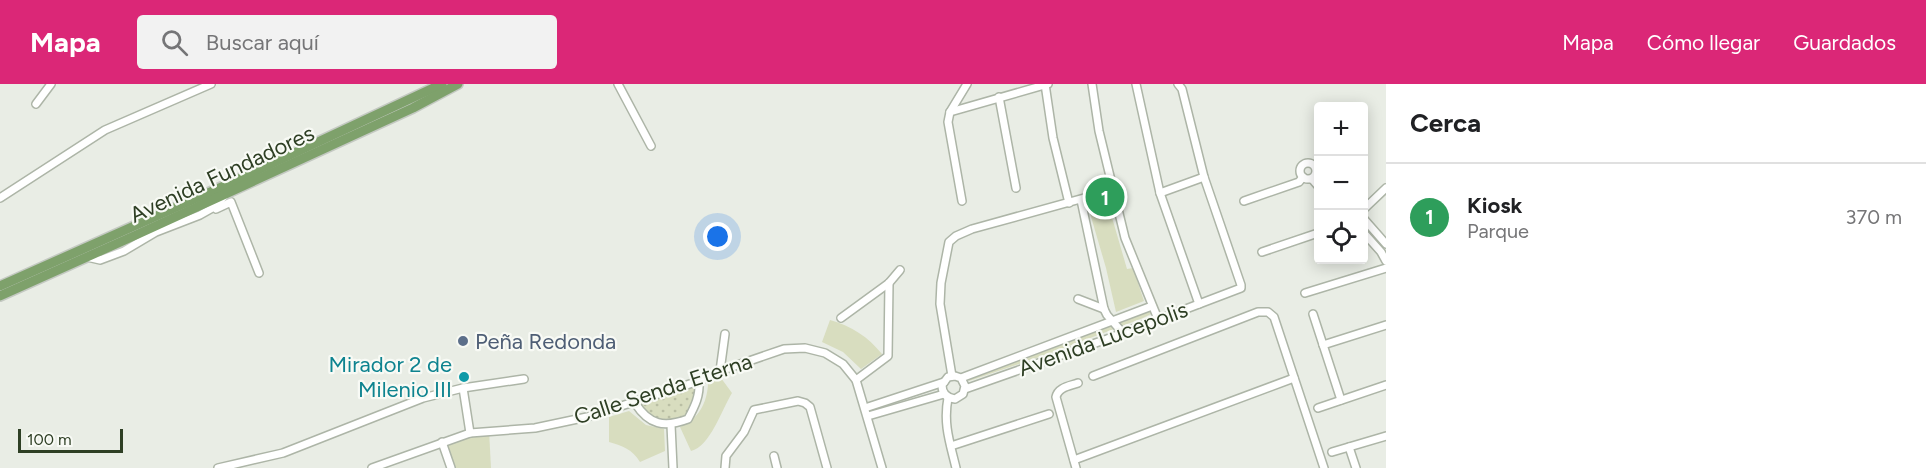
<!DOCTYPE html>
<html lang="es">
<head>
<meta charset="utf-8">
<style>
  body { margin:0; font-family:Figtree,sans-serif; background:#f2f2f2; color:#202124 }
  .controls { position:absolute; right:18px; top:18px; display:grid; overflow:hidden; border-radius:6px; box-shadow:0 3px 15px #0003 }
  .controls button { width:54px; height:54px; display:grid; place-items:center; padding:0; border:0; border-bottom:2px solid #e0e0e0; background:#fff; color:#202124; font:30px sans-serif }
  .scale { position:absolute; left:18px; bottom:15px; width:105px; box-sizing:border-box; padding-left:6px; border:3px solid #2e3f24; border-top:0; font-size:16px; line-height:21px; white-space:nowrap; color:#2e3f24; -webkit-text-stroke:4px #f8faf5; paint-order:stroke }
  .you { position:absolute; left:718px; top:153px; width:21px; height:21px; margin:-15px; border:4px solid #fff; border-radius:50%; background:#1a73e8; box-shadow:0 0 0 9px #1a73e833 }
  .badge { display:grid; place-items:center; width:39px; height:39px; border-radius:50%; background:#db2777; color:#fff; font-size:20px; font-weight:700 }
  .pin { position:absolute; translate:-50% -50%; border:3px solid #fff; box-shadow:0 2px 6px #0006 }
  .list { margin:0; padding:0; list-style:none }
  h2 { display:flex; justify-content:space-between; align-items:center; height:78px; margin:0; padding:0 24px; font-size:26px }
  h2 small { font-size:20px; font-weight:400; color:#757577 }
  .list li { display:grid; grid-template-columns:39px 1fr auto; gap:18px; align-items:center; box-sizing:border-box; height:108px; padding:0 24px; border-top:2px solid #e0e0e0 }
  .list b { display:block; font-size:22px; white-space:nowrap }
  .list p { margin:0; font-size:20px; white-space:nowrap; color:#757577 }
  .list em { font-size:20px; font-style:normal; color:#757577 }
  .icon { flex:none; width:33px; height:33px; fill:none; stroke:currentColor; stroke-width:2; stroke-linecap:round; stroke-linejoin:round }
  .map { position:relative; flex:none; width:1386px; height:384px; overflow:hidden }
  header { display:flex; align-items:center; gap:36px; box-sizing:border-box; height:84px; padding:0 30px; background:#db2777; color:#fff }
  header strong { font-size:28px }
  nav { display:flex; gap:33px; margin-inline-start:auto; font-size:21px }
  .search { width:420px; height:54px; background:#f2f2f2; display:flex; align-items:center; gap:15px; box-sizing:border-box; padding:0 21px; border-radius:6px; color:#757577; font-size:22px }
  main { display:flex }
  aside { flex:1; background:#fff }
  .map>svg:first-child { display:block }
  .grass { fill:url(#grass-dots) }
  .green { fill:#d8ddbf }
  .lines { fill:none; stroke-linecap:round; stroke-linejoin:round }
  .minor-casing { stroke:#adb5a7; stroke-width:10 }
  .major-casing { stroke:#c4c9c2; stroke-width:12 }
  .minor { stroke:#fff; stroke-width:7 }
  .major { stroke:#7ea16b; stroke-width:9 }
  .service-dot { fill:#5c6f8a; stroke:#f8faf5; stroke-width:2 }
  .culture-dot { fill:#0f9aa8; stroke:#f8faf5; stroke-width:2 }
  .labels { text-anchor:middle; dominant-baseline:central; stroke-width:4.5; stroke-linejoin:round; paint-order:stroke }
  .street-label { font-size:22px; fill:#2e3f24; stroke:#f8faf5 }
  .service-label { font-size:22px; fill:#4e5e75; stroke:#f8faf5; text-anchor:start }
  .culture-label { font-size:22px; fill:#0d838f; stroke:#f8faf5; text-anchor:end }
</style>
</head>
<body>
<header>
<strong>Mapa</strong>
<div class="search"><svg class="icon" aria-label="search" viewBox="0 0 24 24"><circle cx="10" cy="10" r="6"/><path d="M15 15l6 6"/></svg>Buscar aquí</div>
<nav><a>Mapa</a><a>Cómo llegar</a><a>Guardados</a></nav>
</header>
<main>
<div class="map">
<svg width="1386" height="384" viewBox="0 0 1386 384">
  <defs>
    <pattern id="grass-dots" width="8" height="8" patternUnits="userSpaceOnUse" patternTransform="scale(1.5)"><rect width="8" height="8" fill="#d8ddbf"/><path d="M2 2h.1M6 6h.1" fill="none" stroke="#babfa4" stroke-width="1.8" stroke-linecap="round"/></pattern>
  </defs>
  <rect width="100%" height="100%" fill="#e9ede5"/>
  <polygon class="grass" points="699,297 700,307 688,335 653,337 635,319"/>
  <g class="green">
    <polygon points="1106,113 1127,185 1133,184 1144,217 1116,228 1106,184 1087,119"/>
    <polygon points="1150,227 1151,230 1143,234 1048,270 969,297 967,293 1066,259"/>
    <path d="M830 236C852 242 868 253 882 270L861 285 843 268 822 258Z"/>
    <path d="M721 294 732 309C722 325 710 363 691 367L680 343C698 335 707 320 708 300Z"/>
    <path d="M629 327 646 341 664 345 665 367 640 378C632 365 623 362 609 358V333Z"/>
    <polygon points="489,346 491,384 451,384 442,358"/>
  </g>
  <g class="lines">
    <g class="minor-casing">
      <g id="minor">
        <polyline points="618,0 651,62"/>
        <polyline points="1045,0 1053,54 1069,119"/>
        <polyline points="1092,0 1099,47 1125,154 1158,235"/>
        <polyline points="1136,0 1160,109 1199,220"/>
        <polyline points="999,13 1016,104"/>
        <polyline points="36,20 51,0"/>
        <polyline points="950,28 1048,0"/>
        <circle cx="1308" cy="87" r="8"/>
        <polyline points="1312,95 1318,102"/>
        <polyline points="1160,109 1204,93"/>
        <polyline points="0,114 105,46 211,0"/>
        <polyline points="1081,116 1104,225 1107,231 1122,248"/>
        <polyline points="962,117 948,38 950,28 967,0"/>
        <polyline points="1244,117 1299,98 1303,93"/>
        <polyline points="216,125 231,118 259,189"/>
        <polyline points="1364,125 1386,104"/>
        <polyline points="1364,135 1386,160"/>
        <polyline points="1364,149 1381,168 1386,177"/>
        <polyline points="1262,168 1318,149"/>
        <polyline points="87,173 100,176 124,167 156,148 200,131 216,122 225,111"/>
        <polyline points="1305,209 1386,184"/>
        <polyline points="1078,215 1104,225"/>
        <polyline points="1313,230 1341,316"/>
        <polyline points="841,234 889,199 900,186"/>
        <polyline points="1323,261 1386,241"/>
        <polyline points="720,287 725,250"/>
        <polyline points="952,292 940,220 941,199 949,158 956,152 972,145 1113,106"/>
        <polyline points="1093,292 1258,228 1268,228 1274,233 1324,384"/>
        <path d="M961 294 965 302 963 310 955 315C946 314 942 309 942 301L948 293 955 292 961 294 1152 222"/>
        <polyline points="856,296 888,272 889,199"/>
        <polyline points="463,304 470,349"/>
        <polyline points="965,305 1107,255 1241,204 1241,201 1204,93 1182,5 1178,0"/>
        <path d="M948 314C943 340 950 359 956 384"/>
        <path d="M635 319C649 341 664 344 688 335 695 322 700 312 699 297"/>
        <polyline points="865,324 944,298"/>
        <polyline points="1318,324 1386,301"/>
        <polyline points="868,332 944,310"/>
        <polyline points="671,341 673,384"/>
        <polyline points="442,358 451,384"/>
        <polyline points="951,362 1049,330"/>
        <polyline points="1349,363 1356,384"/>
        <polyline points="1332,368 1386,352"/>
        <polyline points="774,372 777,384"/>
        <polyline points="1074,376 1294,294"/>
        <polyline points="218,384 283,369 423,314 463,304 524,295"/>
        <polyline points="372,384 470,349 535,344 587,333 699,297 720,287 784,265 805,264 825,269 843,280 856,296 882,384"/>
        <polyline points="725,384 726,372 744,348 754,326 798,317 805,319 810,323 827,384"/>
        <path d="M1076 384 1056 313C1058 303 1070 302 1078 299"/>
      </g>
    </g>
    <g class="major-casing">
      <g id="major">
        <polyline points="0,202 228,100 442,0"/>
        <polyline points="0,212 136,151 413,24 458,0"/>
      </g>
    </g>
    <use href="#minor" class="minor"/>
    <use href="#major" class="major"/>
  </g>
  <circle class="service-dot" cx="463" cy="257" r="6"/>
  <circle class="culture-dot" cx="464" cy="293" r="6"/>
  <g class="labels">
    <g class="street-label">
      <text transform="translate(222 90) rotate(-25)">Avenida Fundadores</text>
      <text transform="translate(1103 255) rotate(-20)">Avenida Lucepolis</text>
      <text transform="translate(663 305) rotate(-18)">Calle Senda Eterna</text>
    </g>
    <g class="service-label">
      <text x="475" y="257">Peña Redonda</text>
    </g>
    <g class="culture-label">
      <text x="452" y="280">Mirador 2 de<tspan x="452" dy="25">Milenio III</tspan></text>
    </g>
  </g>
</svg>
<div class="controls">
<button>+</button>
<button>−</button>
<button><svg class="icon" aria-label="locate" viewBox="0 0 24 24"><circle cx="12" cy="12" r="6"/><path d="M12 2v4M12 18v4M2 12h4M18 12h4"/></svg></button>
</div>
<div class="scale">100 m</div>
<div class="you"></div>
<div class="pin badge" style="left:1105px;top:113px;background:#2e9e5b">1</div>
</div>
<aside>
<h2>Cerca<small></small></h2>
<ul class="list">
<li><span class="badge" style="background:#2e9e5b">1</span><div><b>Kiosk</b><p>Parque</p></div><em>370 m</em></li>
</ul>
</aside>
</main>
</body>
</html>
